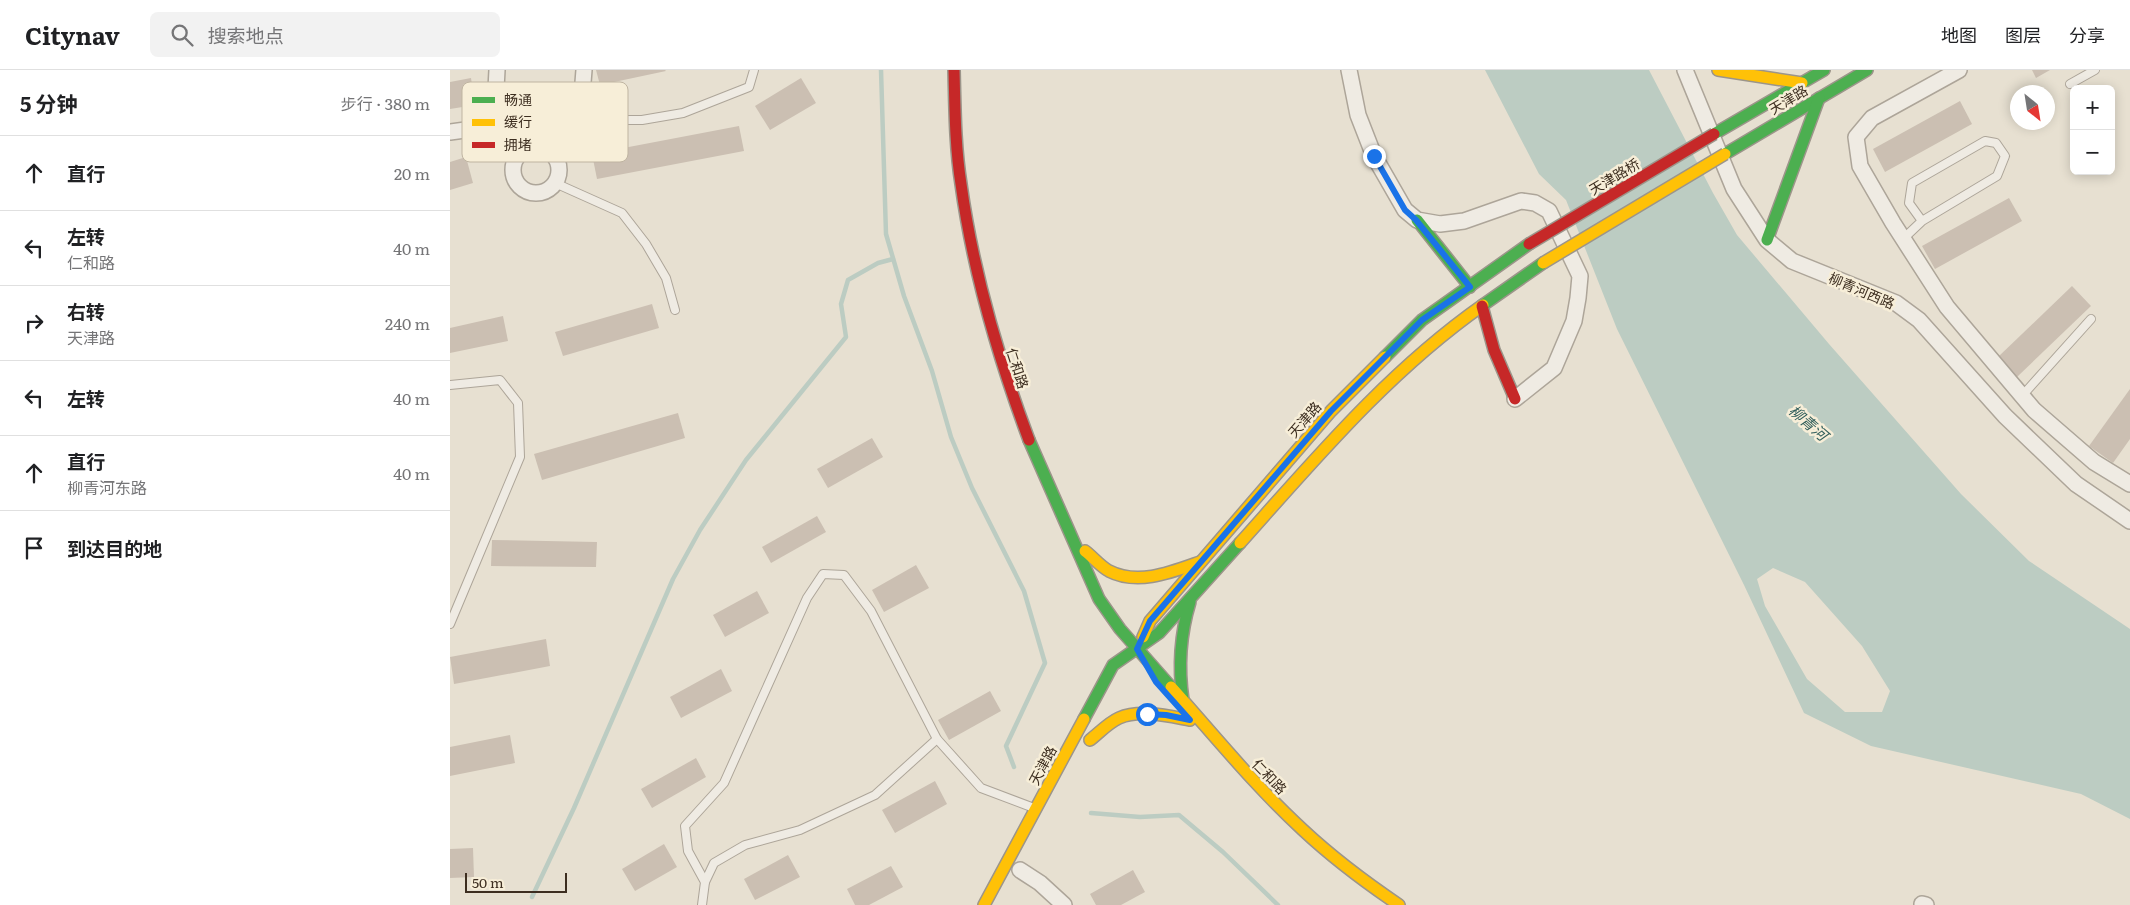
<!DOCTYPE html>
<html lang="zh">
<head>
<meta charset="utf-8">
<style>
  body { margin:0; font-family:Literata,"Noto Sans SC",serif; background:#f2f2f2; color:#202124 }
  .controls { position:absolute; right:15px; top:15px; display:grid; overflow:hidden; border-radius:8px; box-shadow:0 2px 12px #0003 }
  .controls button { width:45px; height:45px; display:grid; place-items:center; padding:0; border:0; border-bottom:1px solid #e0e0e0; background:#fff; color:#202124; font:25px sans-serif }
  .compass { position:absolute; left:1560px; top:15px; width:45px; height:45px; border-radius:50%; background:#fff; box-shadow:0 2px 12px #0003; rotate:150deg }
  .scale { position:absolute; left:15px; bottom:12px; width:102px; box-sizing:border-box; padding-left:5px; border:2px solid #3d2e20; border-top:0; font-size:14px; line-height:18px; white-space:nowrap; color:#3d2e20; -webkit-text-stroke:4px #f7eed8; paint-order:stroke }
  .stop { position:absolute; width:15px; height:15px; margin:-11px; border:4px solid #1a73e8; border-radius:50%; background:#fff }
  .stop.end { background:#1a73e8; border-color:#fff; box-shadow:0 1px 5px #0008 }
  .list { margin:0; padding:0; list-style:none }
  h2 { display:flex; justify-content:space-between; align-items:center; height:65px; margin:0; padding:0 20px; font-size:21px }
  h2 small { font-size:16px; font-weight:400; color:#757577 }
  .list li { display:grid; grid-template-columns:32px 1fr auto; gap:15px; align-items:center; box-sizing:border-box; height:75px; padding:0 20px; border-top:1px solid #e0e0e0 }
  .list b { display:block; font-size:19px; white-space:nowrap }
  .list p { margin:0; font-size:16px; white-space:nowrap; color:#757577 }
  .list em { font-size:16px; font-style:normal; color:#757577 }
  .icon { flex:none; width:28px; height:28px; fill:none; stroke:currentColor; stroke-width:2; stroke-linecap:round; stroke-linejoin:round }
  .map { position:relative; flex:none; width:1680px; height:835px; overflow:hidden }
  header { display:flex; align-items:center; gap:30px; box-sizing:border-box; height:70px; padding:0 25px; background:#fff; border-bottom:1px solid #e0e0e0 }
  header strong { font-size:24px }
  nav { display:flex; gap:28px; margin-inline-start:auto; font-size:18px }
  .search { width:350px; height:45px; background:#f2f2f2; display:flex; align-items:center; gap:12px; box-sizing:border-box; padding:0 18px; border-radius:8px; color:#757577; font-size:19px }
  main { display:flex }
  aside { flex:1; background:#fff }
  .map>svg:first-child { display:block }
  .water { fill:#bcccc2; fill-rule:evenodd }
  .lines { fill:none; stroke-linecap:round; stroke-linejoin:round }
  .stream { stroke:#bcccc2; stroke-width:4.5 }
  .building { fill:#cbbfb2 }
  .lane-casing { stroke:#ada599; stroke-width:10 }
  .street-casing { stroke:#ada599; stroke-width:18 }
  .fast-casing { stroke:#9c958a; stroke-width:14 }
  .slow-casing { stroke:#9c958a; stroke-width:14 }
  .jam-casing { stroke:#9c958a; stroke-width:14 }
  .lane { stroke:#efebe3; stroke-width:8 }
  .street { stroke:#efebe3; stroke-width:15 }
  .fast { stroke:#4caf50; stroke-width:11 }
  .slow { stroke:#ffc107; stroke-width:11 }
  .jam { stroke:#c62828; stroke-width:11 }
  .slow-bridge-casing { stroke:#9c958a; stroke-width:14; stroke-linecap:butt }
  .jam-bridge-casing { stroke:#9c958a; stroke-width:14; stroke-linecap:butt }
  .slow-bridge { stroke:#ffc107; stroke-width:11 }
  .jam-bridge { stroke:#c62828; stroke-width:11 }
  .route { stroke:#1a73e8; stroke-width:6 }
  .labels { text-anchor:middle; dominant-baseline:central; stroke-width:5; stroke-linejoin:round; paint-order:stroke }
  .street-label { font-size:14px; fill:#3d2e20; stroke:#f7eed8 }
  .water-label { font-size:15px; font-style:italic; fill:#2f5d5a; stroke:#f7eed8 }
  .key { fill:#f7eed8; stroke:#bfb4a1; stroke-width:1 }
  .key-label { font-size:14px; fill:#3d2e20 }
</style>
</head>
<body>
<header>
<strong>Citynav</strong>
<div class="search"><svg class="icon" aria-label="search" viewBox="0 0 24 24"><circle cx="10" cy="10" r="6"/><path d="M15 15l6 6"/></svg>搜索地点</div>
<nav><a>地图</a><a>图层</a><a>分享</a></nav>
</header>
<main>
<aside>
<h2>5 分钟<small>步行 · 380 m</small></h2>
<ul class="list">
<li><svg class="icon" aria-label="ahead" viewBox="0 0 24 24"><path d="M12 20V5M6 11l6-6 6 6"/></svg><div><b>直行</b></div><em>20 m</em></li>
<li><svg class="icon" aria-label="left" viewBox="0 0 24 24"><path d="M17 20v-9H6M10 6l-5 5 5 5"/></svg><div><b>左转</b><p>仁和路</p></div><em>40 m</em></li>
<li><svg class="icon" aria-label="right" viewBox="0 0 24 24"><path d="M7 20v-9h11M14 6l5 5-5 5"/></svg><div><b>右转</b><p>天津路</p></div><em>240 m</em></li>
<li><svg class="icon" aria-label="left" viewBox="0 0 24 24"><path d="M17 20v-9H6M10 6l-5 5 5 5"/></svg><div><b>左转</b></div><em>40 m</em></li>
<li><svg class="icon" aria-label="ahead" viewBox="0 0 24 24"><path d="M12 20V5M6 11l6-6 6 6"/></svg><div><b>直行</b><p>柳青河东路</p></div><em>40 m</em></li>
<li><svg class="icon" aria-label="arrive" viewBox="0 0 24 24"><path d="M6 21V4h12l-3 4 3 4H6"/></svg><div><b>到达目的地</b></div></li>
</ul>
</aside>
<div class="map">
<svg width="1680" height="835" viewBox="0 0 1680 835">
  <rect width="100%" height="100%" fill="#e7e0d1"/>
  <path class="water" d="M1035 0H1199L1263 123 1287 165 1379 274 1511 424 1579 491 1680 559V749L1631 724 1421 676 1354 643 1294 515 1167 259 1116 130 1089 104ZM1323 498 1355 512 1412 576 1440 621 1432 642H1395L1357 609 1315 536 1307 509Z"/>
  <g class="lines">
    <g class="stream">
      <polyline points="431,0 436,164 454,226 482,301 501,367 522,418 574,521 595,593 556,676 564,697"/>
      <polyline points="641,743 690,747 729,745 773,782 828,835"/>
      <polyline points="82,827 124,738 223,509 250,460 296,390 396,267 391,234 398,210 428,193 443,189"/>
    </g>
  </g>
  <g class="building">
    <polygon points="146,0 215,0 216,1 150,15"/>
    <polygon points="1582,0 1600,0 1586,8"/>
    <polygon points="21,8 25,35 0,39 0,12"/>
    <polygon points="351,8 366,33 320,60 305,36"/>
    <polygon points="1510,31 1522,54 1435,102 1423,79"/>
    <polygon points="289,56 294,81 147,109 142,84"/>
    <polygon points="16,87 23,113 0,120 0,92"/>
    <polygon points="1559,128 1572,151 1485,199 1472,176"/>
    <polygon points="1622,216 1641,236 1567,307 1548,287"/>
    <polygon points="202,234 209,258 113,286 105,262"/>
    <polygon points="53,246 58,271 0,283 0,258"/>
    <polygon points="1680,319 1680,369 1663,393 1639,376"/>
    <polygon points="228,343 235,368 92,410 84,384"/>
    <polygon points="422,368 433,387 378,418 367,399"/>
    <polygon points="367,446 376,462 321,493 312,477"/>
    <polygon points="42,470 147,472 146,497 41,496"/>
    <polygon points="466,495 479,518 434,542 422,520"/>
    <polygon points="307,521 319,543 275,567 263,545"/>
    <polygon points="96,569 100,596 4,614 0,587"/>
    <polygon points="271,599 282,621 231,648 220,627"/>
    <polygon points="540,621 551,641 499,670 488,650"/>
    <polygon points="60,665 65,693 0,706 0,677"/>
    <polygon points="246,688 256,707 202,738 191,719"/>
    <polygon points="485,711 497,734 445,763 432,740"/>
    <polygon points="214,774 227,797 185,821 172,799"/>
    <polygon points="23,778 24,807 0,808 0,779"/>
    <polygon points="338,785 350,807 305,830 294,809"/>
    <polygon points="441,796 453,817 419,835 405,835 397,819"/>
    <polygon points="683,800 695,822 671,835 646,835 640,824"/>
  </g>
  <g class="lines">
    <g class="lane-casing">
      <g id="lane">
        <polyline points="1620,14 1645,0"/>
        <polyline points="130,50 192,50 233,43 299,17 304,0"/>
        <polyline points="105,113 172,143 196,174 216,208 225,240"/>
        <polyline points="1453,169 1472,151 1547,106 1555,86 1546,73 1535,71 1462,113 1459,133 1472,151"/>
        <polyline points="0,315 50,310 68,333 70,387 0,554"/>
        <polyline points="1572,326 1641,249"/>
        <polyline points="255,812 264,793 295,775 350,760 425,725 487,669"/>
        <polyline points="252,835 255,812 238,781 235,756 274,713 357,528 373,504 394,505 421,541 487,669 531,718 584,738"/>
      </g>
    </g>
    <g class="street-casing">
      <g id="street">
        <polyline points="899,0 908,45 924,86 955,140 967,150 990,154 1014,151 1071,131 1085,133 1099,141 1130,206 1128,228 1124,251 1104,298 1065,329"/>
        <polyline points="1235,0 1284,119 1317,170 1342,191 1446,233 1469,250 1555,346 1626,414 1680,451"/>
        <polyline points="1509,0 1422,48 1406,67 1410,96 1443,153 1497,237 1584,340 1644,392 1680,414"/>
        <polyline points="44,56 47,0"/>
        <polyline points="0,62 44,56 130,50 134,0"/>
        <circle cx="86" cy="100" r="23"/>
        <polyline points="570,800 590,813 614,835"/>
        <polyline points="1472,834 1476,835"/>
      </g>
    </g>
    <g class="fast-casing">
      <g id="fast">
        <polyline points="1264,64 1374,0"/>
        <polyline points="1275,84 1417,0"/>
        <polyline points="967,150 1020,217"/>
        <polyline points="1317,170 1369,28"/>
        <polyline points="1033,235 1093,193"/>
        <polyline points="935,287 972,250 1079,174"/>
        <polyline points="579,370 649,529 670,559 721,617"/>
        <path d="M733 630C728 596 730 565 740 532"/>
        <polyline points="634,649 663,595 709,563 790,473"/>
      </g>
    </g>
    <g class="slow-casing">
      <g id="slow">
        <polyline points="1268,0 1352,13"/>
        <path d="M790 473C866 388 939 301 1033 235"/>
        <path d="M635 481C643 487 650 496 659 501 688 516 722 502 750 492"/>
        <polyline points="693,567 700,551 881,341 935,287"/>
        <path d="M721 617C764 665 805 716 853 760 883 788 915 812 949 835"/>
        <path d="M640 670C649 663 658 653 669 648 690 639 718 646 740 650"/>
        <polyline points="534,835 634,649"/>
      </g>
    </g>
    <g class="jam-casing">
      <g id="jam">
        <path d="M504 0C505 38 505 76 511 114 523 202 548 287 579 370"/>
        <polyline points="1032,236 1044,280 1065,329"/>
      </g>
    </g>
    <use href="#lane" class="lane"/>
    <use href="#street" class="street"/>
    <use href="#fast" class="fast"/>
    <use href="#slow" class="slow"/>
    <use href="#jam" class="jam"/>
    <g class="slow-bridge-casing">
      <polyline id="slow-bridge" points="1093,193 1275,84"/>
    </g>
    <g class="jam-bridge-casing">
      <polyline id="jam-bridge" points="1079,174 1264,64"/>
    </g>
    <use href="#slow-bridge" class="slow-bridge"/>
    <use href="#jam-bridge" class="jam-bridge"/>
  </g>
  <g class="lines">
    <polyline class="route" points="697,644 716,645 740,650 706,612 687,579 700,551 881,341 972,250 1020,217 966,150 955,140 924,86"/>
  </g>
  <g class="labels">
    <g class="street-label">
      <text transform="translate(1338 29) rotate(-31)">天津路</text>
      <text transform="translate(1164 106) rotate(-31)">天津路桥</text>
      <text transform="translate(1412 220) rotate(23)">柳青河西路</text>
      <text transform="translate(568 298) rotate(72)">仁和路</text>
      <text transform="translate(854 349) rotate(-49)">天津路</text>
      <text transform="translate(592 695) rotate(-62)">天津路</text>
      <text transform="translate(820 706) rotate(46)">仁和路</text>
    </g>
    <g class="water-label">
      <text transform="translate(1359 352) rotate(41)">柳青河</text>
    </g>
  </g>
  <rect x="12" y="12" width="166" height="80" rx="8" class="key"/>
  <rect x="22" y="27" width="23" height="6" fill="#4caf50"/>
  <rect x="22" y="49" width="23" height="7" fill="#ffc107"/>
  <rect x="22" y="72" width="23" height="6" fill="#c62828"/>
  <g class="key-label">
    <text x="54" y="35">畅通</text>
    <text x="54" y="57">缓行</text>
    <text x="54" y="80">拥堵</text>
  </g>
</svg>
<div class="controls">
<button>+</button>
<button>−</button>
</div>
<svg class="compass" viewBox="-18 -18 36 36"><path d="M0-13l5 13h-10z" fill="#e53935"/><path d="M0 13l5-13h-10z" fill="#757577"/></svg>
<div class="scale">50 m</div>
<div class="stop" style="left:697px;top:644px"></div>
<div class="stop end" style="left:924px;top:86px"></div>
</div>
</main>
</body>
</html>
